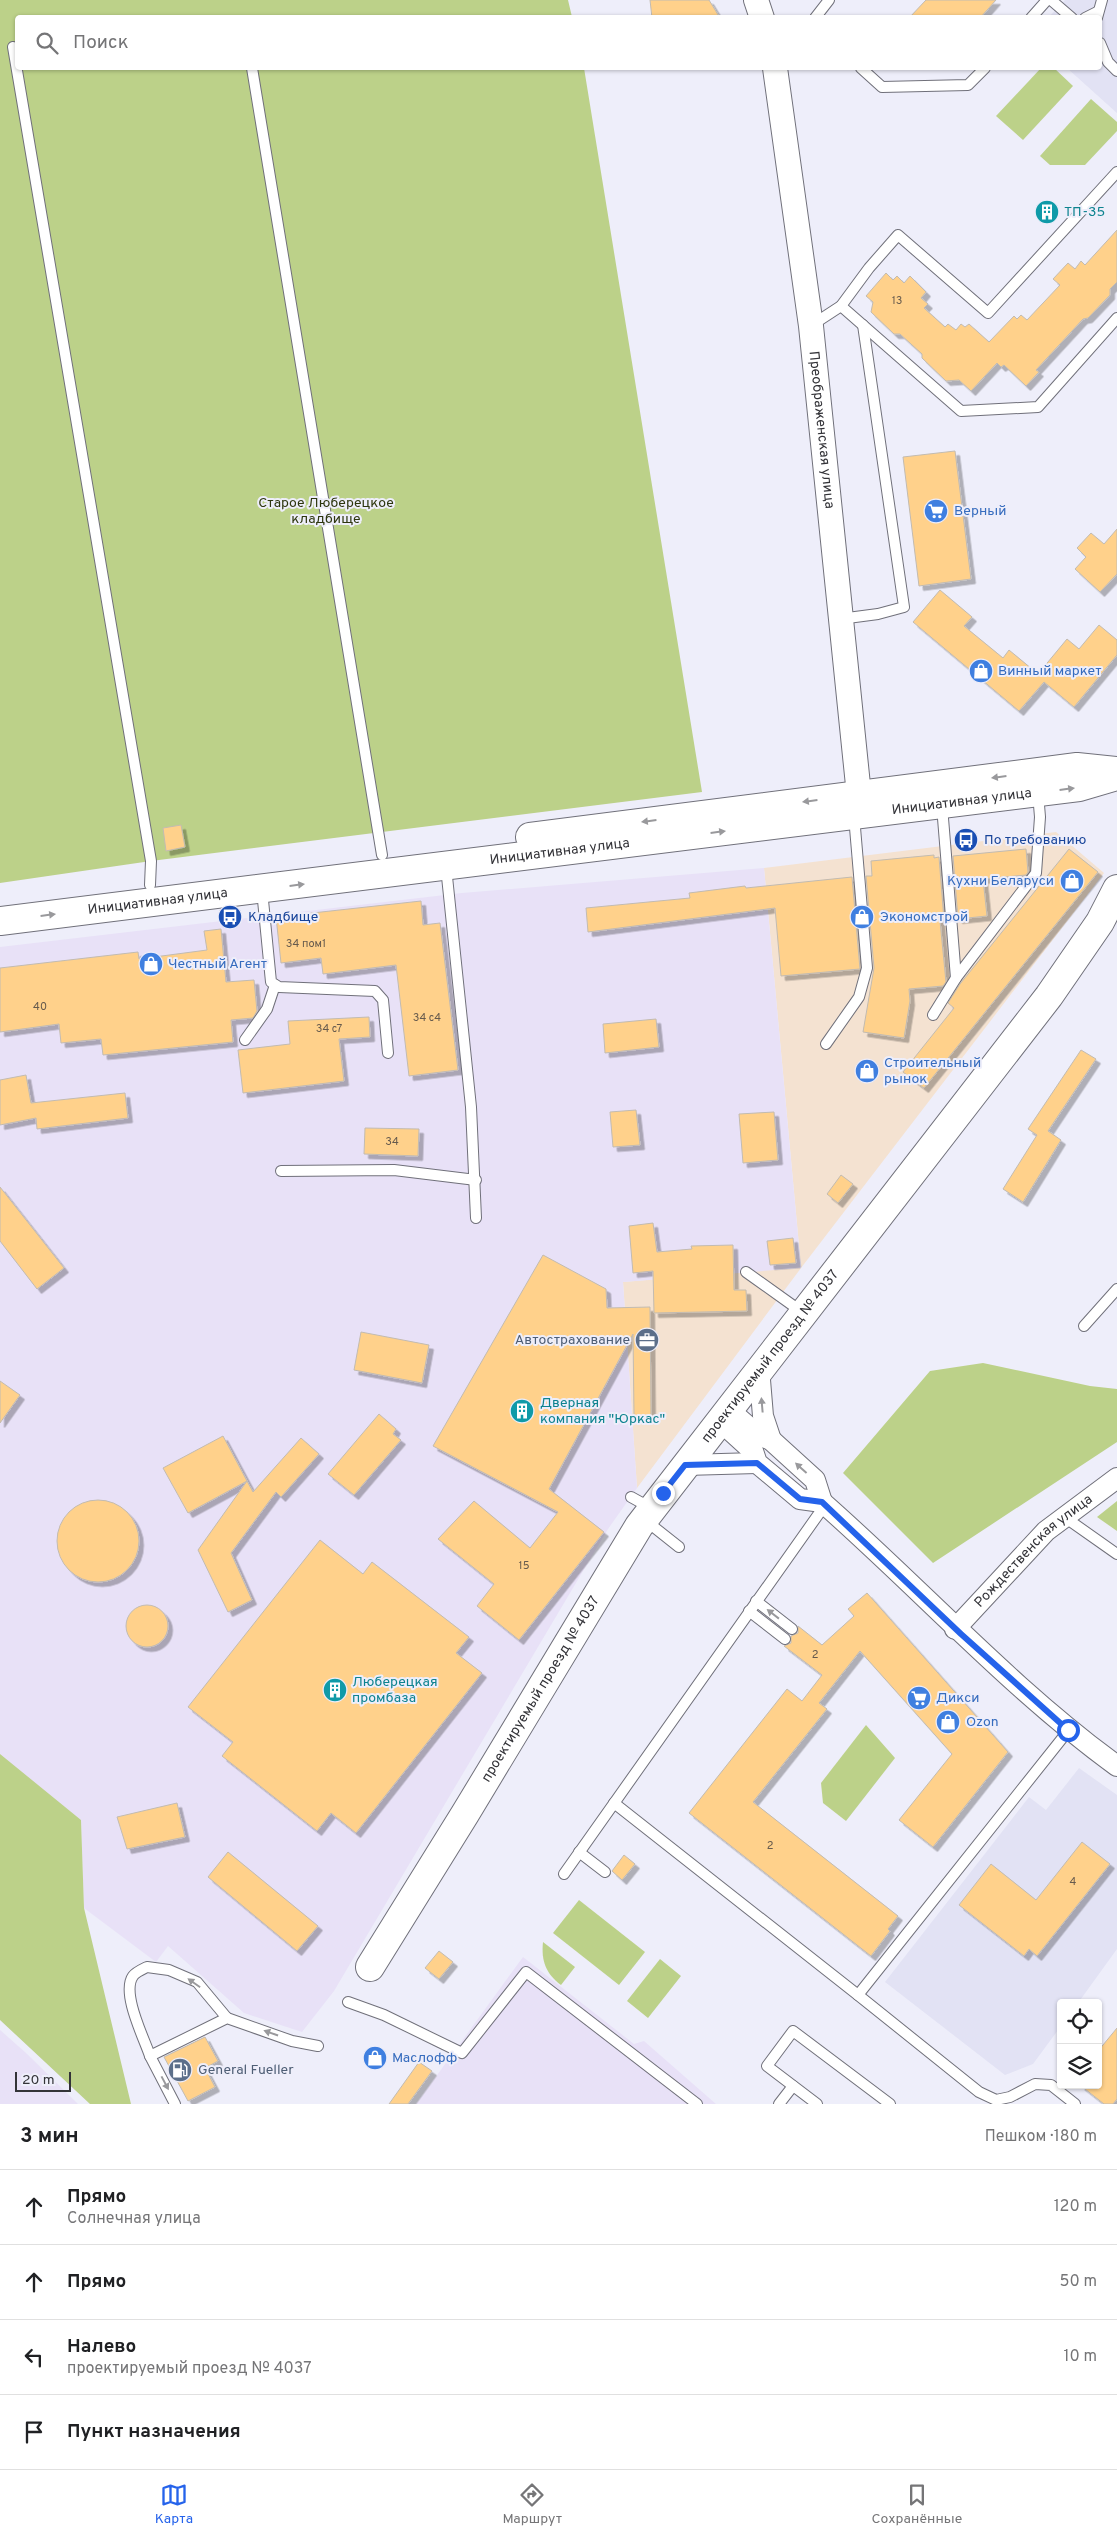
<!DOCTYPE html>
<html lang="ru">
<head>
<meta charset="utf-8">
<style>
  body { margin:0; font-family:Overpass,sans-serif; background:#f2f2f2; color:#202124 }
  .controls { position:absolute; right:15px; bottom:15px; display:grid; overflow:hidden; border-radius:5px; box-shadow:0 1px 4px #0004 }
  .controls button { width:45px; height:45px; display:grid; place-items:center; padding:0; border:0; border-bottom:1px solid #e0e0e0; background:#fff; color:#202124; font:25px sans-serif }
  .scale { position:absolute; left:15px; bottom:12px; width:56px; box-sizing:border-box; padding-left:5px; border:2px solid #333338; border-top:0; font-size:14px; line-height:18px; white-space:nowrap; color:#333338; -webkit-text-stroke:4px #eeeefa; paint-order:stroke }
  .stop { position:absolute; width:15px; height:15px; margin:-11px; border:4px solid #2563eb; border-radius:50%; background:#fff }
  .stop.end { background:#2563eb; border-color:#fff; box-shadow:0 1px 5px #0008 }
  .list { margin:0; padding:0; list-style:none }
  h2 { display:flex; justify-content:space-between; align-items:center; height:65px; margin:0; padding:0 20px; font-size:21px }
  h2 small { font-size:16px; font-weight:400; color:#757577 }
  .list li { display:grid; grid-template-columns:32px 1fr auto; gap:15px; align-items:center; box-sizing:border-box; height:75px; padding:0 20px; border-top:1px solid #e0e0e0 }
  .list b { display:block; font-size:19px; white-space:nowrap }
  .list p { margin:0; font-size:16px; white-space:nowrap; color:#757577 }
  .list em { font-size:16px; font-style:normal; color:#757577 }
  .icon { flex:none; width:28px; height:28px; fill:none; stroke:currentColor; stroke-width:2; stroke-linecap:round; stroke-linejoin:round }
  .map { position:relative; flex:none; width:1117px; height:2104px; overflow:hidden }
  .search { position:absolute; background:#fff; box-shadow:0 1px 4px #0004; left:15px; right:15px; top:15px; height:55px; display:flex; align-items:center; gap:12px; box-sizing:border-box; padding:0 18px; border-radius:5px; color:#757577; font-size:19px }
  .sheet { height:365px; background:#fff }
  nav { display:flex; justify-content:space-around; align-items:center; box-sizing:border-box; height:70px; border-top:1px solid #e0e0e0; background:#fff; font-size:14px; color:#757577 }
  nav a { display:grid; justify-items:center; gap:2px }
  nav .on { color:#2563eb }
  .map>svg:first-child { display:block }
  .commercial { fill:#f4e2d1 }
  .industrial { fill:#e8e1f7 }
  .built { fill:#e2e2f4 }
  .green { fill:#bcd189 }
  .building { fill:#ffd18b; stroke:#c2bbb1; filter:url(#shadow) }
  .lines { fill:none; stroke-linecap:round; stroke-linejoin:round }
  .service-casing { stroke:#70707a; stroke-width:12 }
  .minor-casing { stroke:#70707a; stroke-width:22 }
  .tertiary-casing { stroke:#70707a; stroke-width:26 }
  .secondary-casing { stroke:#70707a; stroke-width:30 }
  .service { stroke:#fff; stroke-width:10 }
  .minor { stroke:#fff; stroke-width:20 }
  .tertiary { stroke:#fff; stroke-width:24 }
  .secondary { stroke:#fff; stroke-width:28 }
  .oneway { fill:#99999c }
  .route { stroke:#2563eb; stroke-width:6 }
  .labels { text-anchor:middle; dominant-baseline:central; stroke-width:4; stroke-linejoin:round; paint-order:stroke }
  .number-label { font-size:11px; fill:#665a4d }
  .culture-label { font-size:14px; fill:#0d838f; stroke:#eeeefa; text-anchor:start }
  .street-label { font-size:14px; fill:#333338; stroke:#eeeefa }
  .park-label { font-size:14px; fill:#2d360e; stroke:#eeeefa }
  .shop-label { font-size:14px; fill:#366cbe; stroke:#eeeefa; text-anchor:start }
  .transit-label { font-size:14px; fill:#164399; stroke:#eeeefa; text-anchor:start }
  .service-label { font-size:14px; fill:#4e5e75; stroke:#eeeefa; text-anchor:end }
</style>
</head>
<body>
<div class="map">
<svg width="1117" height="2104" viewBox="0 0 1117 2104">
  <defs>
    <filter id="shadow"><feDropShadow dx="4.5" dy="4.5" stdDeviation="0" flood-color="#0004"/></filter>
  </defs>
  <rect width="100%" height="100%" fill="#eeeefa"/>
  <polygon class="commercial" points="1056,832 1104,873 801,1268 637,1488 623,1282 801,1267 764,868"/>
  <g class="industrial">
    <polygon points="764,868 801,1268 623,1282 637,1488 608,1529 334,1991 302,2032 244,2013 168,1946 156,1962 84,1908 81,1820 0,1756 0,947 462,893"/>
    <polygon points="523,1957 634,2044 644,2041 716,2104 416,2104"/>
    <polygon points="0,2030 26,2053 78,2104 0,2104"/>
  </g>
  <g class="built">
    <polygon points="1065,0 1117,0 1117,113 1067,68 1100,68 1100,18 1048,18"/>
    <polygon points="1079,1768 1117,1795 1117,1949 1078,2003 1061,2003 1061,2026 1033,2064 1005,2075 885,1982 1029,1797 1046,1810"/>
  </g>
  <g class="green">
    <polygon points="0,0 568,0 572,17 18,18 18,68 584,68 702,792 151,861 0,883"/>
    <polygon points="1041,68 1054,68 1073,86 1023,140 996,116"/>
    <polygon points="1091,99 1117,122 1117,131 1085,165 1050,165 1040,156"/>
    <polygon points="983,1363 1090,1386 1117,1389 1117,1442 933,1563 843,1473 930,1371"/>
    <polygon points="1117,1501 1117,1531 1097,1517"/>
    <polygon points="866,1725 895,1758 846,1821 823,1803 821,1783"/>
    <polygon points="0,1754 81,1820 84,1908 131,2104 90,2104 0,2020"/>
    <polygon points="579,1900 645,1952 619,1985 553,1933"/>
    <path d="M543 1942 575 1967 561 1985C546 1974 541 1961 543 1942Z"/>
    <polygon points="660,1959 681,1976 648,2018 627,2001"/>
  </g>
  <g class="building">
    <polygon points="650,0 709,0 720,18 652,18"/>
    <polygon points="926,0 996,0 980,18 909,18"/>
    <polygon points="1117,230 1117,282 1110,289 1110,295 1088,318 1083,319 1036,370 1039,372 1026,386 1004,365 1001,367 997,363 971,391 959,380 946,381 922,358 922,354 900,334 894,334 871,312 873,302 866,296 886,273 893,280 897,276 904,283 910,276 926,292 921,298 928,304 924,308 945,327 948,324 956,330 961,324 965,327 969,324 989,342 1014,316 1017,319 1021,315 1027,320 1060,285 1053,279 1068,263 1075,269 1081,261 1085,265"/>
    <polygon points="955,451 971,579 919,586 903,457"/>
    <polygon points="1117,529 1117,574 1100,592 1075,569 1086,557 1077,548 1091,533 1104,544"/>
    <polygon points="940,590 972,617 964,626 1003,658 1009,650 1038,674 1067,639 1079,649 1099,625 1117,640 1117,655 1074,707 1044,682 1019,711 913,622"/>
    <polygon points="181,825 185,847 166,851 163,828"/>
    <polygon points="1026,849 1028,872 1026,875 983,879 987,916 958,919 953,856"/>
    <polygon points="1069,849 1098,872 924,1088 903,1072 954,1008 948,1003 960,984"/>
    <polygon points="934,855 934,858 939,857 944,920 940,921 946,982 943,986 909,989 910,1001 904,1038 863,1032 874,968 866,876 872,876 871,861"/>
    <polygon points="852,877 860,969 781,976 775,908 588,932 586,908 690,898 689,893 745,886 746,888"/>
    <polygon points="421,901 423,925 440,923 458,1070 409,1076 396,965 323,974 321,958 281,963 276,917"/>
    <polygon points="221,929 226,982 254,980 257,1011 253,1018 231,1020 233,1042 103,1055 101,1039 61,1043 59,1024 0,1032 0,968 138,952 139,959 207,950 204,931"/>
    <polygon points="369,1017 370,1037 339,1039 344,1081 243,1093 238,1050 290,1044 288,1021"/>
    <polygon points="656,1019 659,1047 605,1053 603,1024"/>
    <polygon points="1081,1050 1096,1059 1048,1131 1061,1140 1023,1202 1003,1189 1037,1135 1028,1129"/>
    <polygon points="26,1075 31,1103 125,1093 128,1118 37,1129 36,1118 0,1125 0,1080"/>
    <polygon points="636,1110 640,1145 613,1147 610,1112"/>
    <polygon points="774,1112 778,1160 743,1163 739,1114"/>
    <polygon points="365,1128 419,1129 418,1156 364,1154"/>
    <polygon points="841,1175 853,1184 838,1203 827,1194"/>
    <polygon points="0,1187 64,1268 37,1289 0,1241"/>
    <polygon points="653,1223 657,1252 692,1249 691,1246 733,1245 734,1290 746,1290 747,1311 654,1313 653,1271 633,1273 629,1226"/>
    <polygon points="793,1238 796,1263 770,1265 767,1241"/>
    <polygon points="543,1255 606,1289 607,1308 650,1307 651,1416 634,1416 633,1334 549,1489 604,1532 519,1640 477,1606 494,1584 438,1539 474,1501 530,1548 558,1512 433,1446"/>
    <polygon points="361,1332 429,1345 422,1383 354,1370"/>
    <polygon points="0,1381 20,1395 0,1423"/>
    <polygon points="379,1414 396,1429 393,1434 401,1440 354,1495 328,1474"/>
    <polygon points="223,1436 247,1481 188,1513 163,1468"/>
    <polygon points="301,1438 319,1454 281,1497 276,1492 231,1553 252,1600 228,1612 198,1550 247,1481 253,1492"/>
    <circle cx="98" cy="1541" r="41"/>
    <polygon points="320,1540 363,1574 372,1562 469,1637 456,1653 482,1673 356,1833 331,1813 317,1831 222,1756 233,1742 188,1707"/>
    <polygon points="867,1593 1008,1752 933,1847 899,1820 952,1754 860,1651 819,1703 827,1709 753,1802 898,1916 888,1929 890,1931 871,1956 689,1813 787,1689 802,1701 822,1675 784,1646 791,1643 791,1636 798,1633 798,1626 822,1645 854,1616 848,1609"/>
    <circle cx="147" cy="1626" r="21"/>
    <polygon points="177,1803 185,1837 127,1849 117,1817"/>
    <polygon points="1082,1842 1110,1864 1037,1956 1029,1949 1024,1956 959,1905 991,1864 1036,1900"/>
    <polygon points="228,1852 318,1926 297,1951 208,1877"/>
    <polygon points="624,1855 635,1864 622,1880 612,1871"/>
    <polygon points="439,1951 453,1962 439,1979 425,1968"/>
    <polygon points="1117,2028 1117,2099 1113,2104 1104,2104 1080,2085 1098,2085 1098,2051"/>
    <polygon points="205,2037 218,2061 205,2068 215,2087 188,2101 164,2057"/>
    <polygon points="419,2062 432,2071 408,2104 389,2104"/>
  </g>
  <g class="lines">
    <g class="service-casing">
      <g id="service">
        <polyline points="1051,0 1072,18"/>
        <polyline points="815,18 829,0"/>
        <polyline points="1031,18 1047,0"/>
        <polyline points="1085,18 1097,12"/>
        <polyline points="1097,18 1102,0"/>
        <polyline points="1100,43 1108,62 1117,71"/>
        <polyline points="13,47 151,861 150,885"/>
        <polyline points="252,68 382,855"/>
        <polyline points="861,68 882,87 968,85 985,68"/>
        <polyline points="841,306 961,411 1038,407 1117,318"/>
        <polyline points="812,325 841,306 869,268 898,235 988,313 1117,172"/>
        <polyline points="840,619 878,614 904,607 863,325"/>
        <polyline points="942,806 956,978 1036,873 1040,817 1038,793"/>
        <polyline points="446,867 471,1107 476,1218"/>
        <polyline points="262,890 271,982 279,987 375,991 383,1000 388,1053"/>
        <polyline points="933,1015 956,978"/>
        <polyline points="245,1040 267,1009 275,985"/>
        <polyline points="826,1044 859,997 867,968 854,816"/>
        <polyline points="281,1171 394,1170 476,1180"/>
        <polyline points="746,1272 802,1312"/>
        <polyline points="1084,1326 1117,1289"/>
        <polyline points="631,1497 651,1508"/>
        <polyline points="1063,1516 1117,1554"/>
        <polyline points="645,1520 679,1547"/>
        <polyline points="756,1601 792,1629"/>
        <polyline points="749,1611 785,1639"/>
        <polyline points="614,1803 858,1995 1068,1731"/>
        <polyline points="579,1852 605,1872"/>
        <polyline points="564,1874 825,1505"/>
        <polyline points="858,1995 979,2092 996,2100 1010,2097 1035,2084 1051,2085 1075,2104"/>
        <polyline points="348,2002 384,2015 462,2053 526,1972 697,2104"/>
        <path d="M150 2056C144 2038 121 1993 133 1976 136 1972 143 1969 147 1967L169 1970 197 1982 227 2018"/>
        <polyline points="175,2104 150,2056 227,2018 292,2041 318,2046"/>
        <polyline points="779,2104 793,2086"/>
        <polyline points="817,2104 767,2066 793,2031 890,2104"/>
      </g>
    </g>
    <g class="minor-casing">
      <g id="minor">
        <polyline points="759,1368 763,1416 771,1440"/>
        <polyline points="728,1409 758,1435 771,1440 815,1480 822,1502"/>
        <polyline points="719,1420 753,1451 757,1463 800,1499 822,1502"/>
        <polyline points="685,1465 757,1463"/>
        <path d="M822 1502C921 1589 1010 1688 1117 1766"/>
        <path id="s1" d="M955 1629 1046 1531 1117 1478"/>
      </g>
    </g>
    <g class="tertiary-casing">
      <g id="tertiary">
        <polyline points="756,0 762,18"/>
        <path id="s2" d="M775 68 811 326 859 795"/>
      </g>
    </g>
    <g class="secondary-casing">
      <g id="secondary">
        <polyline points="530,837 1077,767 1117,771"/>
        <path id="s3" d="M0 921 1079 787 1117 776"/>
        <path id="s4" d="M370 1967 465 1814 639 1526 1049 996 1100 922 1117 889"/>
      </g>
    </g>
    <use href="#service" class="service"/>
    <use href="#minor" class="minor"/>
    <use href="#tertiary" class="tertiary"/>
    <use href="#secondary" class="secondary"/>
  </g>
  <defs><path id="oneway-solid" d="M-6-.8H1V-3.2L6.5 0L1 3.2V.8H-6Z" transform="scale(1.25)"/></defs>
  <g class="oneway">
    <use href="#oneway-solid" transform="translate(999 777) rotate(173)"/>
    <use href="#oneway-solid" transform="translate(1067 789) rotate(-7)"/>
    <use href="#oneway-solid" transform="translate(810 801) rotate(173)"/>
    <use href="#oneway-solid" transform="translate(649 821) rotate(173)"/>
    <use href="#oneway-solid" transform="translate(718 832) rotate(-7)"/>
    <use href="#oneway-solid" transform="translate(297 885) rotate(-7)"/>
    <use href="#oneway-solid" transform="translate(48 915) rotate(-7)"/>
    <use href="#oneway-solid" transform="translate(762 1405) rotate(-95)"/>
    <use href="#oneway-solid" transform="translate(801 1468) rotate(-138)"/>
    <use href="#oneway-solid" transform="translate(773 1614) rotate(-142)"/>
    <use href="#oneway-solid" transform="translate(194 1983) rotate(-145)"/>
    <use href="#oneway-solid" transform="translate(271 2033) rotate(-161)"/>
    <use href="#oneway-solid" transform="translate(165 2083) rotate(62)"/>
  </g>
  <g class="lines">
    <polyline class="route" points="663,1493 685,1465 757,1463 800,1499 822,1502 961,1634 1068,1730"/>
  </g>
  <defs>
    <g id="building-disc" transform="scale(1.25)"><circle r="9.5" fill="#0f9aa8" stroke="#eeeefa"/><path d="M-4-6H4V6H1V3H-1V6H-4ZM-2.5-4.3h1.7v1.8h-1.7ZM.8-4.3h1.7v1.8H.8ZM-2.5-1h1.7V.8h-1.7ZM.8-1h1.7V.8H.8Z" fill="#fff"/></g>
    <g id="supermarket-disc" transform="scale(1.25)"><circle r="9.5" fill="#3f7fe0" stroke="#eeeefa"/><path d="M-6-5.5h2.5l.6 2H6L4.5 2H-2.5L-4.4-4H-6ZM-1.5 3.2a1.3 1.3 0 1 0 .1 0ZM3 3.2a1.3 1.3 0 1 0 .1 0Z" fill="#fff"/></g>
    <g id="shop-disc" transform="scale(1.25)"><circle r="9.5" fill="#3f7fe0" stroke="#eeeefa"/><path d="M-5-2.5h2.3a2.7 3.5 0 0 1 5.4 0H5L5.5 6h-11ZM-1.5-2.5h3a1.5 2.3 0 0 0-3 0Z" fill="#fff"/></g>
    <g id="bus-disc" transform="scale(1.25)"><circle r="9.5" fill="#1a4fb4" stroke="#eeeefa"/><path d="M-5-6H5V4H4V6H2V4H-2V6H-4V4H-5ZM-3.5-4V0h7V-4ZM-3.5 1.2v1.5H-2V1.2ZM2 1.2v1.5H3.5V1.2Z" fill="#fff"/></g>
    <g id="office-disc" transform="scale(1.25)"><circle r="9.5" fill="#5c6f8a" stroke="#eeeefa"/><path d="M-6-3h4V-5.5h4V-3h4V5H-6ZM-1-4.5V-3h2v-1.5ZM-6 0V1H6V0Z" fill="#fff"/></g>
    <g id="fuel-disc" transform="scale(1.25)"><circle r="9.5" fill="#5c6f8a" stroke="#eeeefa"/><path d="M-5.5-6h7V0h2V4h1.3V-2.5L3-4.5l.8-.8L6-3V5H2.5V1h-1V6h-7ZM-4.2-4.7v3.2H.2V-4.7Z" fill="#fff"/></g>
  </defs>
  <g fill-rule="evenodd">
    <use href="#building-disc" x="1047" y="212"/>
    <use href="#supermarket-disc" x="936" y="511"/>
    <use href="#shop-disc" x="981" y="671"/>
    <use href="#bus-disc" x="966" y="840"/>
    <use href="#shop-disc" x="1072" y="881"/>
    <use href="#bus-disc" x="230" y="917"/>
    <use href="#shop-disc" x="862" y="917"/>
    <use href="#shop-disc" x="151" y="964"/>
    <use href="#shop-disc" x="867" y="1071"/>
    <use href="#office-disc" x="647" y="1340"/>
    <use href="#building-disc" x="522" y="1411"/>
    <use href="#building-disc" x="335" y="1690"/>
    <use href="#supermarket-disc" x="919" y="1698"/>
    <use href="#shop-disc" x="948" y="1722"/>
    <use href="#shop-disc" x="375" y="2058"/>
    <use href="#fuel-disc" x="180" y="2070"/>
  </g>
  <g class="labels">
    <g class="number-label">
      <text x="897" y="301">13</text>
      <text x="306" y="944">34 пом1</text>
      <text x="40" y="1007">40</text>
      <text x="427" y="1018">34 с4</text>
      <text x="329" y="1029">34 с7</text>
      <text x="392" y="1142">34</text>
      <text x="524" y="1566">15</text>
      <text x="815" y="1655">2</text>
      <text x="770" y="1846">2</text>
      <text x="1073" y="1882">4</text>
    </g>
    <g class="culture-label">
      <text x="1064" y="212">ТП-35</text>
      <text x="540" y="1403">Дверная<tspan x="540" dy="16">компания "Юркас"</tspan></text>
      <text x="352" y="1682">Люберецкая<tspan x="352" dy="16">промбаза</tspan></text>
    </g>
    <g class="street-label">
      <text stroke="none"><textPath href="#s2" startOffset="365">Преображенская улица</textPath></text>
      <text stroke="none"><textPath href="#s3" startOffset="969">Инициативная улица</textPath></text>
      <text stroke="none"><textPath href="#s3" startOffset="564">Инициативная улица</textPath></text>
      <text stroke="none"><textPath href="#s3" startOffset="159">Инициативная улица</textPath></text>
      <text stroke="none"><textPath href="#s4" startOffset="731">проектируемый проезд № 4037</textPath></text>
      <text stroke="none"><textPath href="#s1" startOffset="111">Рождественская улица</textPath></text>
      <text stroke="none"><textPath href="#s4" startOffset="326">проектируемый проезд № 4037</textPath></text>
    </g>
    <g class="park-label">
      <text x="326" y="503">Старое Люберецкое<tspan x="326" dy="16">кладбище</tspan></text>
    </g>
    <g class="shop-label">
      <text x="954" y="511">Верный</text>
      <text x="998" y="671">Винный маркет</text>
      <text x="1054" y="881" text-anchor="end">Кухни Беларуси</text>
      <text x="880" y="917">Экономстрой</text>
      <text x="168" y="964">Честный Агент</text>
      <text x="884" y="1063">Строительный<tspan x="884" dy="16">рынок</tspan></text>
      <text x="936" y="1698">Дикси</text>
      <text x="966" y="1722">Ozon</text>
      <text x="392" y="2058">Маслофф</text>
    </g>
    <g class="transit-label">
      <text x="984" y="840">По требованию</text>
      <text x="248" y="917">Кладбище</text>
    </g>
    <g class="service-label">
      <text x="630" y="1340">Автострахование</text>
      <text x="198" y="2070" text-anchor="start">General Fueller</text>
    </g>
  </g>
</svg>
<div class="controls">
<button><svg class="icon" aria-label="locate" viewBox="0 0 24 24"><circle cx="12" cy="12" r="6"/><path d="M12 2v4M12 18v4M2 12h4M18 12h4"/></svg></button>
<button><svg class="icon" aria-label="layers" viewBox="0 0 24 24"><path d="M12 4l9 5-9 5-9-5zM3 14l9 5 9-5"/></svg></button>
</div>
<div class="scale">20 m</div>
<div class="stop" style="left:1068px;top:1730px"></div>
<div class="stop end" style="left:663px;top:1493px"></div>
<div class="search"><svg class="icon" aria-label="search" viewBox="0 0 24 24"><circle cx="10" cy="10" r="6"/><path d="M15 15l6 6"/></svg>Поиск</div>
</div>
<section class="sheet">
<h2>3 мин<small>Пешком · 180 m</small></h2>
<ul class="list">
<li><svg class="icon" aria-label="ahead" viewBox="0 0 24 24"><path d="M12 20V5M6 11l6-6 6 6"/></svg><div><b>Прямо</b><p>Солнечная улица</p></div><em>120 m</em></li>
<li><svg class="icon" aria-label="ahead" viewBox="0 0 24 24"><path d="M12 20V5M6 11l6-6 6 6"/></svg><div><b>Прямо</b></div><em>50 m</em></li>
<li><svg class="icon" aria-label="left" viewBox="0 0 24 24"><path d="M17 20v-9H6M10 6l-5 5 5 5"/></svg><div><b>Налево</b><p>проектируемый проезд № 4037</p></div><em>10 m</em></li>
<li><svg class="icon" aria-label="arrive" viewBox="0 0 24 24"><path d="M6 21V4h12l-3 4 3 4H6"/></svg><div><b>Пункт назначения</b></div></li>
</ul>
</section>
<nav>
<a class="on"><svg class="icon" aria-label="map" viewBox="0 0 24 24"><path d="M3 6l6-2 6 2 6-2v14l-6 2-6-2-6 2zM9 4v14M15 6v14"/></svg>Карта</a>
<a><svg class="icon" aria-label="directions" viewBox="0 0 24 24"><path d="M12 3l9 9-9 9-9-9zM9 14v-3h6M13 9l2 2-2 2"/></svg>Маршрут</a>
<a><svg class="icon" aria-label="saved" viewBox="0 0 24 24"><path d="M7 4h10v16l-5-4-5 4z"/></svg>Сохранённые</a>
</nav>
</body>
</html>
